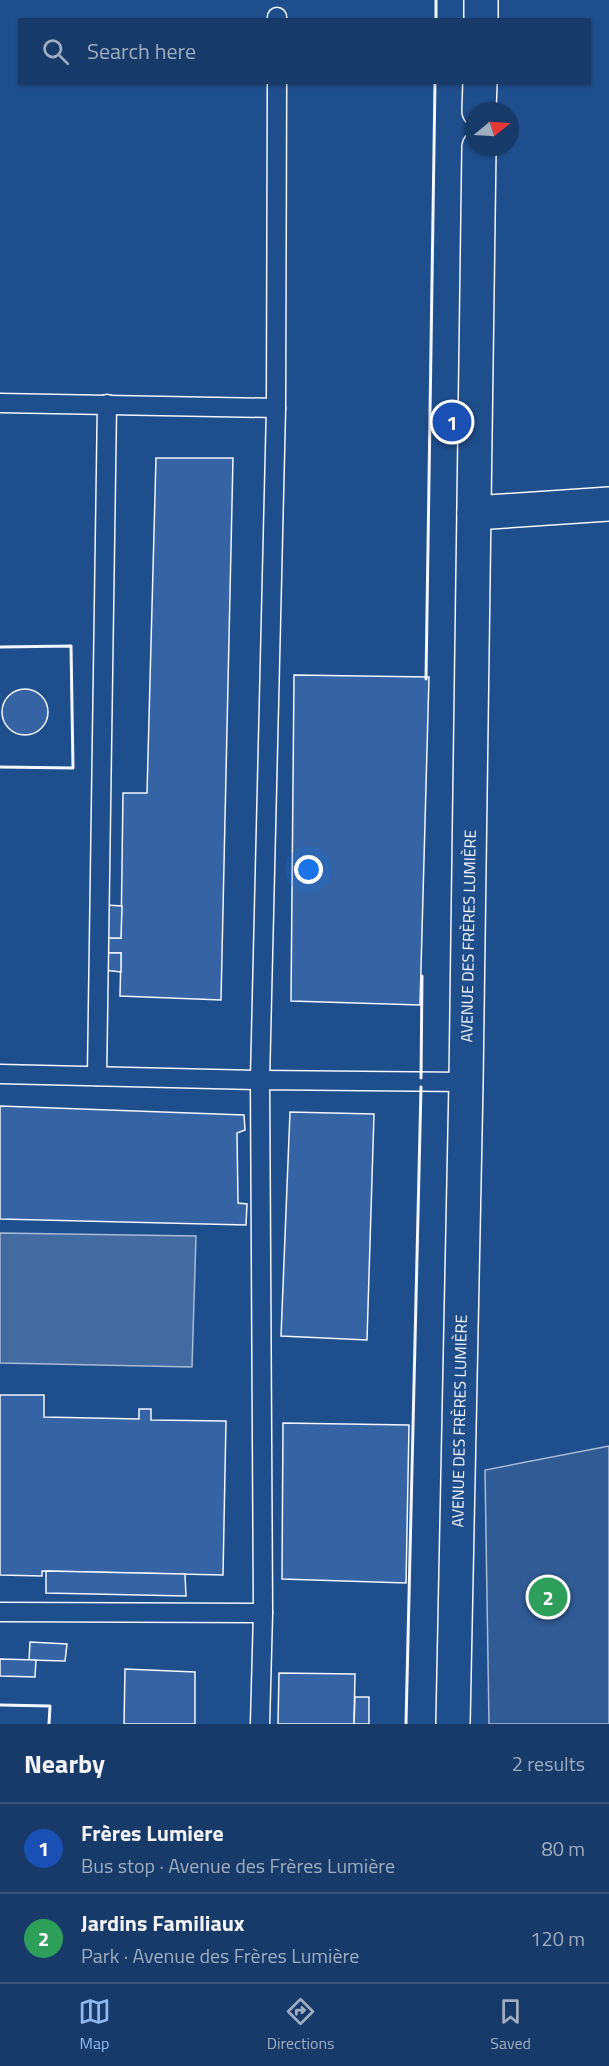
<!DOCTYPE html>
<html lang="en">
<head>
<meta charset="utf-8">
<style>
  body { margin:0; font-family:"Titillium Web",sans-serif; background:#244571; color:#f1f3f6 }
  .compass { position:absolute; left:465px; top:102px; width:54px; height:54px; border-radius:50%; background:#173a69; box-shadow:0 2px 4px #0004; rotate:72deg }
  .you { position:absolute; left:309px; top:870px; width:21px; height:21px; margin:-15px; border:4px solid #fff; border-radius:50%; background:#1a73e8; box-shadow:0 0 0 9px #1a73e833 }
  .badge { display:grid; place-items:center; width:39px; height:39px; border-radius:50%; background:#90b9f0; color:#fff; font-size:20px; font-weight:700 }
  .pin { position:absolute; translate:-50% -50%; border:3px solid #fff; box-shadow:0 2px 6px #0006 }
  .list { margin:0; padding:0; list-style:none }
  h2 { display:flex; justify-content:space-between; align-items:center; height:78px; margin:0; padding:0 24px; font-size:26px }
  h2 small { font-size:20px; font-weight:400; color:#9eadc0 }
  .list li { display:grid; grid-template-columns:39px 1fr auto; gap:18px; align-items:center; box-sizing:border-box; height:90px; padding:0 24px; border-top:2px solid #36547d }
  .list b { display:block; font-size:22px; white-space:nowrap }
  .list p { margin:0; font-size:20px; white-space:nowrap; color:#9eadc0 }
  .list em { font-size:20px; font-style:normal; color:#9eadc0 }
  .icon { flex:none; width:33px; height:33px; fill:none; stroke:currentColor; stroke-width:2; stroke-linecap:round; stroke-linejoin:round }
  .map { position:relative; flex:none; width:609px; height:1724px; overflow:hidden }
  .search { position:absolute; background:#173a69; box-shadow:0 2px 4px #0004; left:18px; right:18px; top:18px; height:66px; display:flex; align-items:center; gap:15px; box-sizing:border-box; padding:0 21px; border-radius:0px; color:#9eadc0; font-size:22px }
  .sheet { height:258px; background:#173a69 }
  nav { display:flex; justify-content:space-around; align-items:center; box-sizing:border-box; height:84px; border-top:2px solid #36547d; background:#173a69; font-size:16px; color:#9eadc0 }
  nav a { display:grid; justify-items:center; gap:3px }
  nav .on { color:#90b9f0 }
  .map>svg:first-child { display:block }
  .built { fill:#305b95; stroke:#a8bbd7; stroke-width:1.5 }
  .water { fill:#446ba0; stroke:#a8bbd7; stroke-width:1.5 }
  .building { fill:#3563a3; stroke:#f2f6ff; stroke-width:1.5 }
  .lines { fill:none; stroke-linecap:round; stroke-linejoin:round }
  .lane-casing { stroke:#f2f6ff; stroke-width:21 }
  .street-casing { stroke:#f2f6ff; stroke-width:36 }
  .lane { stroke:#1f4e8c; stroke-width:18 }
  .street { stroke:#1f4e8c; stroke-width:33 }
  .wall { stroke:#f2f6ff; stroke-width:3 }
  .labels { text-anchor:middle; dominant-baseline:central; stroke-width:4.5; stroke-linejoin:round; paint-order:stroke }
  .street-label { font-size:16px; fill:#f2f6ff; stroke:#1f4e8c }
</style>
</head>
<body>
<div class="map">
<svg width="609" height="1724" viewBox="0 0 609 1724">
  <rect width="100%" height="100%" fill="#1f4e8c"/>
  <polygon class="built" points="609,1446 609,1724 489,1724 485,1470"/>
  <polygon class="water" points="0,1233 196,1236 192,1367 0,1363"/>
  <g class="building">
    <polygon points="156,458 233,458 221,1000 120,996 121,953 104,953 105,938 121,938 123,793 147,793"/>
    <polygon points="294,675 429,677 420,1005 291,1001"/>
    <circle cx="25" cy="712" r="23"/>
    <polygon points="106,905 122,906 121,938 105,938"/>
    <polygon points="104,953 121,953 121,972 104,970"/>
    <polygon points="0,1106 244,1115 245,1130 237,1133 238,1203 247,1204 246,1225 0,1219"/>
    <polygon points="290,1112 374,1114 367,1340 281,1336"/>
    <polygon points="0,1395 44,1395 44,1417 139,1419 139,1409 151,1409 151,1420 226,1421 223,1575 42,1571 42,1576 0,1575"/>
    <polygon points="283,1423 409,1425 406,1583 282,1579"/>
    <polygon points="46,1571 185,1574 186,1596 46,1593"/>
    <polygon points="30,1642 67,1644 65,1661 29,1660"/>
    <polygon points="0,1659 36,1660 35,1677 0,1676"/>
    <polygon points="125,1669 195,1672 195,1724 124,1724"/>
    <polygon points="279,1673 355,1674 354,1724 278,1724"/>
    <polygon points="355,1697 369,1697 369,1724 354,1724"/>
  </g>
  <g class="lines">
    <g class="lane-casing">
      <g id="lane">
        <polyline points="277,20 277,17"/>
        <polyline points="0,403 276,408"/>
        <polyline points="0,1074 260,1080 276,408 277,82"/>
        <polyline points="97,1076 107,404"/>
        <polyline points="0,1612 263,1613"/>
        <polyline points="260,1724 263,1613 260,1080 466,1082"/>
      </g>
    </g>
    <g class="street-casing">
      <g id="street">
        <polyline points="481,20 481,0"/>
        <polyline points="479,111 480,82"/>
        <polyline points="474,513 609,504"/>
        <polyline points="453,1724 466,1082 479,147"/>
      </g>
    </g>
    <use href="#lane" class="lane"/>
    <use href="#street" class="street"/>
    <g class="wall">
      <polyline points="436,20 436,0"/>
      <polyline points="0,647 71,646 73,768 0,767"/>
      <polyline points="426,679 435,82"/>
      <polyline points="421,1078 422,976"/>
      <polyline points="0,1705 50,1706 49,1724"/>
      <polyline points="406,1724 421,1087"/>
    </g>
  </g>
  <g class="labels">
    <g class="street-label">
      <text transform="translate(468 936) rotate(-89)">AVENUE DES FRÈRES LUMIÈRE</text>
      <text transform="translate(459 1421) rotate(-89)">AVENUE DES FRÈRES LUMIÈRE</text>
    </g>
  </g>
</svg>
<svg class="compass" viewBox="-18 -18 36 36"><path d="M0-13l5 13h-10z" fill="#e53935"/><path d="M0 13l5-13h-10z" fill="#9eadc0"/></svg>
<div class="you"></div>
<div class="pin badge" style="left:452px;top:422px;background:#1a4fb4">1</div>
<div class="pin badge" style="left:548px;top:1597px;background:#2e9e5b">2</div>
<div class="search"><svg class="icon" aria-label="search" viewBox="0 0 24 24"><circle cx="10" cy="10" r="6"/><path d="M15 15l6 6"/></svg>Search here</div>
</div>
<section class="sheet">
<h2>Nearby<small>2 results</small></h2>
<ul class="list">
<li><span class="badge" style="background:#1a4fb4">1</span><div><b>Frères Lumiere</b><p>Bus stop · Avenue des Frères Lumière</p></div><em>80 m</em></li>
<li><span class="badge" style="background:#2e9e5b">2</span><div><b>Jardins Familiaux</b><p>Park · Avenue des Frères Lumière</p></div><em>120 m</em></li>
</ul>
</section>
<nav>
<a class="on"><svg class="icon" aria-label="map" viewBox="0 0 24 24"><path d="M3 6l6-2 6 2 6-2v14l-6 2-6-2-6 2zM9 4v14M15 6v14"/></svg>Map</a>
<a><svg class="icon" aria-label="directions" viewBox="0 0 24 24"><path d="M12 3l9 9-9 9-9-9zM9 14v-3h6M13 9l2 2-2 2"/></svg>Directions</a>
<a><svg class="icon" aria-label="saved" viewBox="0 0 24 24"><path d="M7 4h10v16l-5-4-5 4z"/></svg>Saved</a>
</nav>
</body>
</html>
